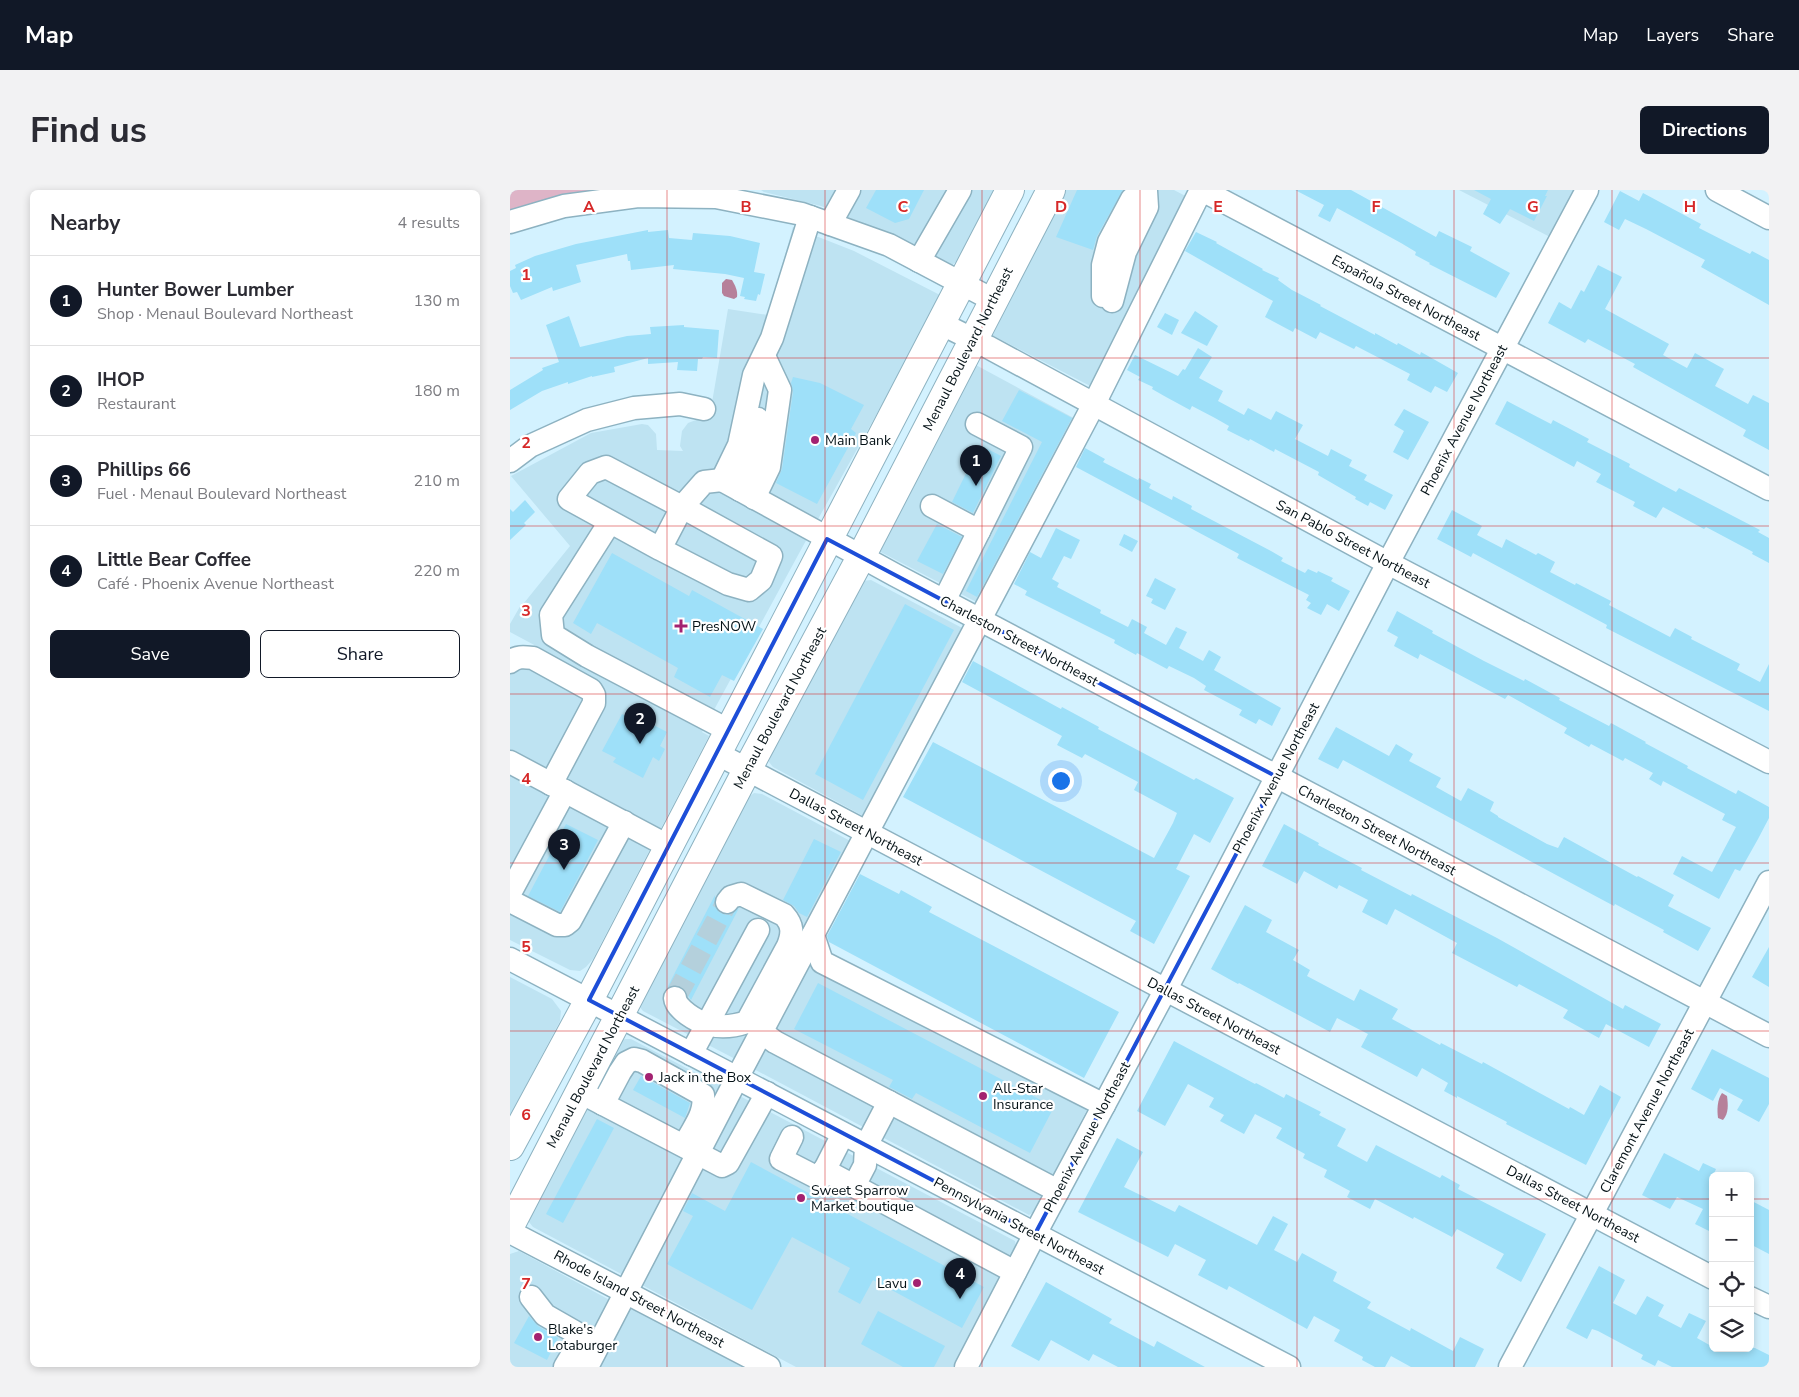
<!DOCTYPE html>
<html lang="en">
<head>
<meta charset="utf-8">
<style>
  body { margin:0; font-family:"Nunito Sans",sans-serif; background:#f2f2f3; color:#2b2b33 }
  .controls { position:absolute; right:15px; bottom:15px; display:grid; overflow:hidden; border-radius:8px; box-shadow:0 2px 8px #0003 }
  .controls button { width:45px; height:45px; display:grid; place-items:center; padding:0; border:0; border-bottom:1px solid #e1e1e2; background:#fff; color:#2b2b33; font:25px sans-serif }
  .you { position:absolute; left:550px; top:590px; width:18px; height:18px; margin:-12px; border:4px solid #fff; border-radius:50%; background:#1a73e8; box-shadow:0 0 0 8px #1a73e833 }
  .badge { display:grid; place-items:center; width:32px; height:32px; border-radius:50%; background:#111827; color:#fff; font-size:16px; font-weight:700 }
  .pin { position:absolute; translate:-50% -41px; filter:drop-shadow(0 1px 2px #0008) }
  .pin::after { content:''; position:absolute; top:26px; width:18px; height:15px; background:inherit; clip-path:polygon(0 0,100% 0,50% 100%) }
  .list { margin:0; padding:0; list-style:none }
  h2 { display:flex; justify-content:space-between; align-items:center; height:65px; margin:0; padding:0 20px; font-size:21px }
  h2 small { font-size:16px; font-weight:400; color:#7c7c81 }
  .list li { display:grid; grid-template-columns:32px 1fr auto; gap:15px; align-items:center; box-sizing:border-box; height:90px; padding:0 20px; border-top:1px solid #e1e1e2 }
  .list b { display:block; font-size:19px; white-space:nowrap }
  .list p { margin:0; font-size:16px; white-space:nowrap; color:#7c7c81 }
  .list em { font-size:16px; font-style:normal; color:#7c7c81 }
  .actions { display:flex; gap:10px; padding:15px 20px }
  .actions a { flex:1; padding:11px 0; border:1px solid #111827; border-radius:8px; text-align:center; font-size:18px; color:#111827 }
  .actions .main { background:#111827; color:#fff }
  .icon { flex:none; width:28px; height:28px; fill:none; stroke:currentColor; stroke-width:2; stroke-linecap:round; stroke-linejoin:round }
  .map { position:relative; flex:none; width:1259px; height:1177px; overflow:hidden; border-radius:8px }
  header { display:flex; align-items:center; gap:30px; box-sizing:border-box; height:70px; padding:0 25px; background:#111827; color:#fff }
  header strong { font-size:24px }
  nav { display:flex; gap:28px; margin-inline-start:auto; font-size:18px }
  .intro { display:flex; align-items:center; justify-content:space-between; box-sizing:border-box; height:120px; padding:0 30px }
  h1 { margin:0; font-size:35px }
  .button { padding:12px 22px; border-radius:8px; background:#111827; color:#fff; font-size:18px; font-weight:700 }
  main { display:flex; gap:30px; padding:0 30px }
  aside { flex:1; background:#fff; border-radius:8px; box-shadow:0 2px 8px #0003 }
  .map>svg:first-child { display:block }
  .built { fill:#bee3f2 }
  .green { fill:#deb4c7 }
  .water { fill:#b6809a }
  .building { fill:#9ee0f9 }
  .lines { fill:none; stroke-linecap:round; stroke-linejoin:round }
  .minor-tunnel { stroke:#b4d0dc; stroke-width:22; stroke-dasharray:22 11; stroke-linecap:butt }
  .minor-casing { stroke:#8db2c1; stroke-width:25 }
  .major-casing { stroke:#8db2c1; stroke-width:30 }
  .minor { stroke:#fff; stroke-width:22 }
  .major { stroke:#fff; stroke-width:28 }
  .marked { fill:none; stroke:#1d4ed8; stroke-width:4; stroke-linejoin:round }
  .grid { fill:none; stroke:#d62828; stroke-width:1; stroke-opacity:0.55 }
  .poi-dot { fill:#a32271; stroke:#fff; stroke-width:2 }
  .labels { text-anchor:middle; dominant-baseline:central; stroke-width:4.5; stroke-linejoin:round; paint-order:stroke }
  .street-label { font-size:14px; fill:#041116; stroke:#fff }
  .poi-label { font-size:14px; fill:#041116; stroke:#fff; text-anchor:start }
  .grid-label { font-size:16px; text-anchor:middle; font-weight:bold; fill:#d62828; stroke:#fff; stroke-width:4.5; stroke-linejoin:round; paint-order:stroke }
</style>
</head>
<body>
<header>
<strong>Map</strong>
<nav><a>Map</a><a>Layers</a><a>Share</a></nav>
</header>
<div class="intro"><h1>Find us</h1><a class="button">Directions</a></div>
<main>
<aside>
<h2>Nearby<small>4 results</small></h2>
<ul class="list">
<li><span class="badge">1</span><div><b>Hunter Bower Lumber</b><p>Shop · Menaul Boulevard Northeast</p></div><em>130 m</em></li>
<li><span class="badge">2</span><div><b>IHOP</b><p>Restaurant</p></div><em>180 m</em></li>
<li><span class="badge">3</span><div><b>Phillips 66</b><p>Fuel · Menaul Boulevard Northeast</p></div><em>210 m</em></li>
<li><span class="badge">4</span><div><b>Little Bear Coffee</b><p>Café · Phoenix Avenue Northeast</p></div><em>220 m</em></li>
</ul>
<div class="actions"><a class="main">Save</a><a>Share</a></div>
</aside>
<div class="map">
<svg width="1259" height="1177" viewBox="0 0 1259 1177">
  <rect width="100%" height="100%" fill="#d3f2ff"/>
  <g class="built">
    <polygon points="251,0 486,0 449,70 442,75 436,75 342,29 311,16 254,2"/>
    <polygon points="555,0 664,0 683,10 584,198 482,145"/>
    <polygon points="949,0 1065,0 1040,47"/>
    <polygon points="283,37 344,61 430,105 427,116 293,356 192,542 199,546 83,769 76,777 70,781 60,780 0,750 0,459 24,459 28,457 0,442 0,434 12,413 14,413 60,356 1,286 81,243 132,234 138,235 146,244 147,260 173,261 170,256 172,241 178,233 186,230 199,230 218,119 258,125"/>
    <polygon points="464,174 571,232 474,416 365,359"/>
    <polygon points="361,390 456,440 355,627 263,577 259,572 260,565 353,391"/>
    <polygon points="244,603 252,604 344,653 231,872 133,821 129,816 239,607"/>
    <polygon points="311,737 320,764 585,904 524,1022 519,1025 240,877"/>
    <polygon points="0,787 42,809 51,821 50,831 0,926"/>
    <polygon points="115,849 121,849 228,905 505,1051 506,1057 443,1177 286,1177 23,1037 19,1032 19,1025 111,851"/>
    <polygon points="9,1061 107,1114 118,1117 234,1177 0,1177 0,1064"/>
  </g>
  <polygon class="green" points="0,0 104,0 0,24"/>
  <g class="water">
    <path d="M216 89 222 90C225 95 228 101 227 107L224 109 214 106 212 103V93Z"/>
    <path d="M1212 903 1217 906C1218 914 1219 923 1213 930L1208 928C1207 920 1207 910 1212 903Z"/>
  </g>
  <g class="building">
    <polygon points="366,0 414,0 399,29 385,33 356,18"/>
    <polygon points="567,0 613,0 587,46 583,60 546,47"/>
    <polygon points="785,0 841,0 926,47 929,41 962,57 960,61 1000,83 986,108 919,74 920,73 905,65 906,62 891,53 827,18 820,32 808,26 814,15"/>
    <polygon points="964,0 1038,0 1035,6 1037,6 1024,31 1000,19 990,34 973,24 981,9"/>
    <polygon points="1110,1 1129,11 1133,3 1191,34 1189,38 1240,64 1242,61 1259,70 1259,115 1191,77 1195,70 1136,39 1115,29 1109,40 1094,32"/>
    <polygon points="138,40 138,42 158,40 159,48 182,50 183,43 220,46 250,53 244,82 255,84 250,105 248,104 246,111 234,109 235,107 230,106 234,88 215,84 163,79 164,75 121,80 120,71 118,71 117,64 66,75 71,92 43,101 42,97 11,110 7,102 3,103 0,96 0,81 6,78 5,75 25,66 66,54"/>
    <polygon points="686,42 707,52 706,53 753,79 752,80 769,88 768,90 782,100 811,115 810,116 865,145 865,143 887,155 888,153 910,165 911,162 948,183 937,202 925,196 921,203 897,190 900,184 846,156 844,159 810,142 806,149 785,138 783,142 755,127 763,111 675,61"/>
    <polygon points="1088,75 1112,87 1095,119 1159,154 1153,165 1177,178 1185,163 1214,179 1205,196 1238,214 1243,205 1259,213 1259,260 1233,246 1236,240 1123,177 1125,174 1078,149 1075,153 1038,133 1049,112 1061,119 1071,100 1074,102"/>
    <polygon points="685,121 708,136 697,156 671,143"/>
    <polygon points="655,123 669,130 662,145 647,137"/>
    <polygon points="59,126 70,157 117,146 141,144 140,137 174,135 174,137 209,140 207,168 193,167 192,169 188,169 187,181 167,180 168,172 138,174 138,168 104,177 105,182 82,187 82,186 58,194 58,192 32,201 0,220 0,200 33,180 32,178 49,172 36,135"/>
    <polygon points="688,158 702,167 689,188 713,201 708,211 734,225 738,218 761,230 766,221 793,235 785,249 818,266 821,259 842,270 839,276 857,285 854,290 883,305 875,320 860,312 858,316 845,309 846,307 808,285 809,282 765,259 764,262 740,249 739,251 717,240 719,236 705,228 682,216 680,220 656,207 642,199 643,197 628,190 630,187 617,180 625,165 668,186 673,179 675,180"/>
    <polygon points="283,187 310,193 354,215 341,239 346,243 307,314 266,293 272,279 283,202 281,193"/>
    <polygon points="509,200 562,228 467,407 456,401 532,252 492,231"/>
    <polygon points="997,211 1041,234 1043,230 1079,249 1077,252 1120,274 1119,277 1166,302 1169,298 1250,340 1248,342 1259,348 1259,373 1242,364 1243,362 1196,337 1194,339 1153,317 1146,328 1123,316 1125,312 1086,292 1091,284 1067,271 1064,277 985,234"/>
    <polygon points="894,219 919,232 898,270 883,262 894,241 884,235"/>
    <polygon points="470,255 491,266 463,323 442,312"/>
    <polygon points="575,258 595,269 593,272 628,290 629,288 641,294 639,298 662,310 663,306 682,316 681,319 761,361 773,368 771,371 795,383 798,379 807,383 808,381 823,388 821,391 840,401 829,421 817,414 811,425 797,418 801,413 796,410 799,405 727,368 729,364 566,277"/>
    <polygon points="15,310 25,322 14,333 16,335 0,350 0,319 3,322"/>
    <polygon points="942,320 972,336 967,345 992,358 996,349 1026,365 1028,363 1045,372 1040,382 1065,395 1066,393 1101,411 1099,415 1160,447 1165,438 1182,447 1181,449 1230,474 1227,480 1250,492 1259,474 1259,521 1096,438 1097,435 963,363 961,367 927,349"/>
    <polygon points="427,334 452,347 433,384 407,371"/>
    <polygon points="546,338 570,350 561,369 554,366 542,389 549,393 547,397 591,420 590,423 618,437 622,429 637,437 634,443 656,455 666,437 677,442 669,458 693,471 699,460 711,467 704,480 771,518 762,536 749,529 746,534 729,525 732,520 694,500 696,496 684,488 659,476 657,479 627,463 626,465 604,453 605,450 515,405 517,401 504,394 520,362 531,368"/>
    <polygon points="614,344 628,351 622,362 609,355"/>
    <polygon points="102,363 179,406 182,400 253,439 224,491 212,485 200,507 164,487 168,478 87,433 81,444 63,433"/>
    <polygon points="645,388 666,399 655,420 641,413 643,409 636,406"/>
    <polygon points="395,414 444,440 353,610 305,584"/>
    <polygon points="887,421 923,441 922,443 974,471 1014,491 1015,489 1050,508 1049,510 1099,536 1101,533 1136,552 1135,553 1178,576 1177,578 1226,604 1228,600 1259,617 1259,628 1248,649 1230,681 1225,679 1209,709 1163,684 1172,666 1202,682 1226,637 1212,630 1215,624 1153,591 1151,596 1139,589 1143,583 1115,568 1113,571 1081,554 1079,557 1054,543 1057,538 998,505 995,509 910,464 908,469 884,456 888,447 877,441"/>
    <polygon points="463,471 551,519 552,517 589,537 588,539 684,590 686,588 724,608 700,653 684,644 666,679 680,686 644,754 620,741 626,731 393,607 423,552 644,668 663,633 667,623 624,600 628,592 575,564 572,568 547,555 552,546 452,492"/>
    <polygon points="112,524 125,531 128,527 157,542 150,556 155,559 149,571 143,567 133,588 103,572 106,568 92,561"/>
    <polygon points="826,537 879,566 886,554 903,564 899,571 931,588 926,597 951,611 958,598 984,612 980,621 988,626 988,627 1037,654 1048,658 1054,647 1127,687 1128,686 1164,705 1158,716 1201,738 1188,761 1153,742 1154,740 1105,714 1104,716 1061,693 833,570 828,579 808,569"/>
    <polygon points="56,634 88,650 50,722 18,706"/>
    <polygon points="774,634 809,653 808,655 852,678 851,680 901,706 902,704 987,748 1113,819 1115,815 1151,834 1139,857 1096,834 1089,848 1053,828 1058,820 1009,794 1007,797 942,763 947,753 885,719 877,735 852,722 858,710 829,695 827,699 794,681 787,694 752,676"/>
    <polygon points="304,649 331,662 297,727 289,723 284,716 273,710"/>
    <polygon points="350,684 389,704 391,700 422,717 419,722 609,822 574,888 319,752 317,746"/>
    <polygon points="205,705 205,716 209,722 216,725 221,724 229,718 181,810 174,799 168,795 162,795 157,798"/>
    <polygon points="735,715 762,730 756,742 789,760 783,770 800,780 797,786 844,811 850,799 888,819 882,829 930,855 931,853 972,874 973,872 1059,919 1060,917 1074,925 1090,895 1111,907 1076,975 996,934 997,932 947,906 947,908 934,901 938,893 912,878 907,887 851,857 858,844 827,828 820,842 729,793 728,794 701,779"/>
    <polygon points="1259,757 1259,797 1242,787"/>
    <polygon points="308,793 544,917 520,963 406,903 402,909 385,900 379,897 383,890 284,839"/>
    <polygon points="664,851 745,894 746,893 774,908 776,904 811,922 809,925 836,939 827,956 857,972 866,955 930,988 932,985 950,995 948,999 1036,1044 1011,1092 986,1078 994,1064 947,1039 942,1047 904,1027 903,1029 865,1009 860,1019 837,1007 840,1001 814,987 817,980 793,968 795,964 766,948 772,938 745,924 734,944 710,931 714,925 699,917 704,908 678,894 655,936 627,921"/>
    <polygon points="1202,859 1259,888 1259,914 1249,932 1227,920 1233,910 1210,898 1203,911 1181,899"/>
    <polygon points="131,886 180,913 175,928 123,900"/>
    <polygon points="87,929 104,938 53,1033 36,1024"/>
    <polygon points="607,948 633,962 614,997 665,1022 669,1015 747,1055 763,1026 778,1034 764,1060 787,1072 792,1063 827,1082 823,1091 861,1112 857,1118 900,1141 901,1138 943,1161 950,1147 974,1159 965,1177 901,1177 881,1166 875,1177 865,1177 852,1170 853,1167 824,1151 830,1140 804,1126 797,1139 719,1096 717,1100 688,1085 696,1070 665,1054 658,1067 568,1022"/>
    <polygon points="1154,963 1189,981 1193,973 1206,979 1203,986 1203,1043 1185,1034 1193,1019 1167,1007 1160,1019 1132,1005"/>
    <polygon points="241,972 474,1097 452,1138 363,1090 350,1114 328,1102 340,1078 282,1047 242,1120 157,1074 183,1026 173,1021 182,1003 215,1021"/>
    <polygon points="1240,1010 1259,1020 1259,1064 1240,1054"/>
    <polygon points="1089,1076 1115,1090 1103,1113 1126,1125 1137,1106 1154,1115 1148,1126 1171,1138 1179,1123 1196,1131 1187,1148 1203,1157 1203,1158 1245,1158 1259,1165 1259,1177 1162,1177 1148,1170 1145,1176 1131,1169 1133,1165 1088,1141 1082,1139 1077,1149 1056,1138"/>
    <polygon points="536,1092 602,1129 599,1133 644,1157 647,1151 695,1177 608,1177 583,1164 579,1171 541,1150 529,1171 501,1156"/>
    <polygon points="368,1121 435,1156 424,1177 393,1177 351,1154"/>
    <polygon points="19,1126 28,1136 48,1148 37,1170 4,1153"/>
  </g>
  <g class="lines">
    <polyline class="minor-tunnel" points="165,808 217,712"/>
    <g class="minor-casing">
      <g id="minor">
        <polyline points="692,0 1259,299"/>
        <polyline points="1207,0 1259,28"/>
        <polyline points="300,27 262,148 244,185 229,255 212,290 385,385 1259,846"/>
        <polyline points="0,32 54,16 128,6 206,7 292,24 379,55 483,110"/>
        <polyline points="320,34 339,0"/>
        <polyline points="409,71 450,0"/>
        <polyline points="593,106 593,75 599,52 622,9 636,1 637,17 615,62 602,111"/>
        <polyline points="430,133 478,157 878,373 1259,572"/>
        <polyline points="0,271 20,256 77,230 124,218 170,214 194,219"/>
        <polyline points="230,300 242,277 248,229"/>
        <polyline points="244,308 259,277 270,200 254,166"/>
        <polyline points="422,316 469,341"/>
        <polyline points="100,332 41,425 43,445 77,466 218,540"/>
        <polyline points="150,359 59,309 80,283 96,277 172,317 261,366 251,390 239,400 218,394 150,359 172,317 194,292 212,290"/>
        <polyline points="434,411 511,257 467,234"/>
        <path d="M0 472C7 466 14 467 23 468L81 500 84 505V513L41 594"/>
        <polyline points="206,563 1203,1088"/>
        <polyline points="0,572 158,656"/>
        <polyline points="0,703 55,601"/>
        <polyline points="0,711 47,735 55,735 60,731 114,632"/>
        <polyline points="303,745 312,772 594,915"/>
        <polyline points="0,769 779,1177"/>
        <path d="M165 808C166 819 187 832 198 834 210 838 225 836 237 832L278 756C283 743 283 735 274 725L231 704 221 707 217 712"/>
        <polyline points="251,842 265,852 548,1001"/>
        <polyline points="181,864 248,740"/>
        <polyline points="70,902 212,976 218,973 257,903"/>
        <path d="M93 914 110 882 116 873 124 869 132 871 193 905C196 921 186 934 179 947"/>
        <polyline points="282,947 271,969 310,989 333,944"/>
        <polyline points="314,980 505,1082"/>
        <polyline points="344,996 355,975 356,956 379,912"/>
        <polyline points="0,1042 259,1177"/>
        <polyline points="21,1107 35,1125 70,1145 70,1152 55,1177"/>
        <polyline points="1240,1108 1259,1117"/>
        <polyline points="77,1177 227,888 584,214 691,0"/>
        <polyline points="456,1177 525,1044 655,801 878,373 1077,0"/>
        <polyline points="1000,1177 1259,692"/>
      </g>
    </g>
    <g class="major-casing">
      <g id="major">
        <polyline points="0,956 79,810 500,0"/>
        <polyline points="0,1036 237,580 351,367 541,0"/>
      </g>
    </g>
    <use href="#minor" class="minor"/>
    <use href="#major" class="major"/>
  </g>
  <path class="marked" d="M317 349 767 587 525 1044 79 810Z"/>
  <path class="grid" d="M157 0V1177M315 0V1177M472 0V1177M630 0V1177M787 0V1177M944 0V1177M1102 0V1177M0 168H1259M0 336H1259M0 504H1259M0 673H1259M0 841H1259M0 1009H1203M1240 1009H1259"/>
  <g class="poi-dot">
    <circle cx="305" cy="250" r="5"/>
    <path d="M168.5 428.5h5v5h5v5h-5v5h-5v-5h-5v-5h5z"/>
    <circle cx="139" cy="887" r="5"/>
    <circle cx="473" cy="906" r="5"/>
    <circle cx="291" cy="1008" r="5"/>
    <circle cx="407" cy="1093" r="5"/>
    <circle cx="28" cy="1147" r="5"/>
  </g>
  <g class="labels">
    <g class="street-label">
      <text transform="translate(896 108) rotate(28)">Española Street Northeast</text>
      <text transform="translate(458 159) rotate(-63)">Menaul Boulevard Northeast</text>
      <text transform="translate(954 230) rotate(-62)">Phoenix Avenue Northeast</text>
      <text transform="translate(843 354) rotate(28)">San Pablo Street Northeast</text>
      <text transform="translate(509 451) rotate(28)">Charleston Street Northeast</text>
      <text transform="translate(270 518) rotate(-62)">Menaul Boulevard Northeast</text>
      <text transform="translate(766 588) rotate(-62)">Phoenix Avenue Northeast</text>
      <text transform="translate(346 637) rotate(28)">Dallas Street Northeast</text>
      <text transform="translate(867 640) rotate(28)">Charleston Street Northeast</text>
      <text transform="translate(704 826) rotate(28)">Dallas Street Northeast</text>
      <text transform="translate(83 877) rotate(-62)">Menaul Boulevard Northeast</text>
      <text transform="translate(1137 921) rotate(-62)">Claremont Avenue Northeast</text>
      <text transform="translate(577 947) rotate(-62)">Phoenix Avenue Northeast</text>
      <text transform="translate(1063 1014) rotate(28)">Dallas Street Northeast</text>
      <text transform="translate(509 1036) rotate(28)">Pennsylvania Street Northeast</text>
      <text transform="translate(129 1109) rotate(28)">Rhode Island Street Northeast</text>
    </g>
    <g class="poi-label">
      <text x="315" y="250">Main Bank</text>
      <text x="182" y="436">PresNOW</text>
      <text x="149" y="887">Jack in the Box</text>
      <text x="483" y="898">All-Star<tspan x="483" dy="16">Insurance</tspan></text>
      <text x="301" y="1000">Sweet Sparrow<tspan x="301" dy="16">Market boutique</tspan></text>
      <text x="397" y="1093" text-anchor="end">Lavu</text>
      <text x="38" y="1139">Blake's<tspan x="38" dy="16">Lotaburger</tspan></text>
    </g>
  </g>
  <g class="grid-label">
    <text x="79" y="22">A</text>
    <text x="236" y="22">B</text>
    <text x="393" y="22">C</text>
    <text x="551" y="22">D</text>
    <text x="708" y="22">E</text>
    <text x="866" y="22">F</text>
    <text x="1023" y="22">G</text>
    <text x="1180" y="22">H</text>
    <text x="16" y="90">1</text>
    <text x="16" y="258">2</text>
    <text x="16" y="426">3</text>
    <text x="16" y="594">4</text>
    <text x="16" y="762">5</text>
    <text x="16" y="930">6</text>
    <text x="16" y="1099">7</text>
  </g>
</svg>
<div class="controls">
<button>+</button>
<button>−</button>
<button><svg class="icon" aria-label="locate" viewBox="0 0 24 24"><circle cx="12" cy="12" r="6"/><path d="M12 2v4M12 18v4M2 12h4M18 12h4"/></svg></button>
<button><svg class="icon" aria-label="layers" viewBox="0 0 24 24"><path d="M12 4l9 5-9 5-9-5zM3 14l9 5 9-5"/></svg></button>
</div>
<div class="you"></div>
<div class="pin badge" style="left:466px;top:296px">1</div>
<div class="pin badge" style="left:130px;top:554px">2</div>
<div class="pin badge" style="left:54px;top:680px">3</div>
<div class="pin badge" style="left:450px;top:1109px">4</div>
</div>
</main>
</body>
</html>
